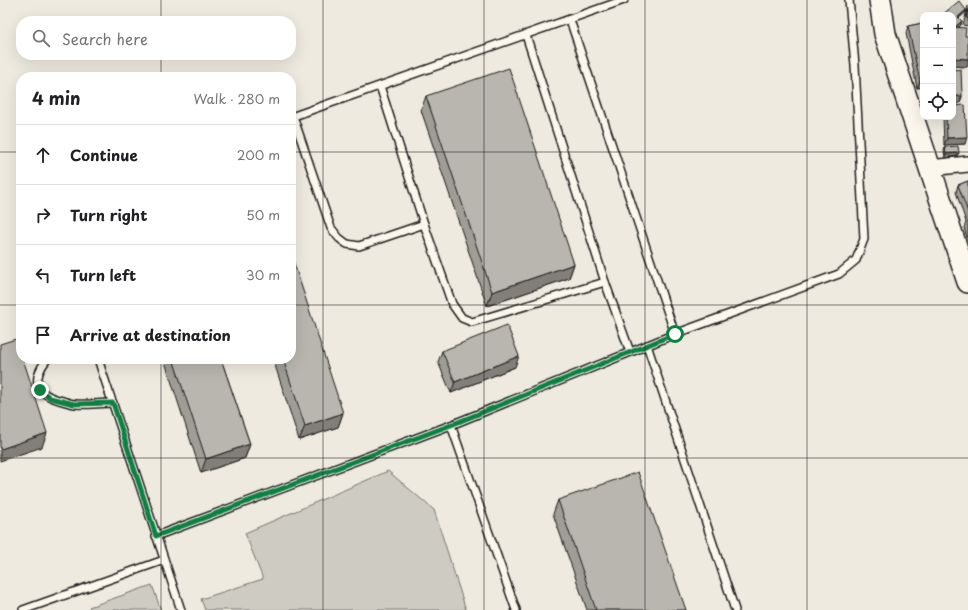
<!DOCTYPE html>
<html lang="en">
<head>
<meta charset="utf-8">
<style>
  body { margin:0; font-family:"Playpen Sans",sans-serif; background:#f2f2f2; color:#202124 }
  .controls { position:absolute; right:12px; top:12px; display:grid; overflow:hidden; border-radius:8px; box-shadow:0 4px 16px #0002 }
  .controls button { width:36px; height:36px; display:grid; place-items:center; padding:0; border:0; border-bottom:1px solid #e0e0e0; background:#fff; color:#202124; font:20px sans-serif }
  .stop { position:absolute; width:12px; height:12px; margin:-9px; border:3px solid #0b8043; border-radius:50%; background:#fff }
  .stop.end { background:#0b8043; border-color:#fff; box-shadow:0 1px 4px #0008 }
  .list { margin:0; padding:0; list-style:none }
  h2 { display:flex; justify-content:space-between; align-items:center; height:52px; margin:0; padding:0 16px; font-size:17px }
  h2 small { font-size:13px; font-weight:400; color:#757577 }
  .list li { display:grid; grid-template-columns:26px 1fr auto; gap:12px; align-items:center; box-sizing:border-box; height:60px; padding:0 16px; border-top:1px solid #e0e0e0 }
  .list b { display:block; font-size:15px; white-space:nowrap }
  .list em { font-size:13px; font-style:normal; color:#757577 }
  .icon { flex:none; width:22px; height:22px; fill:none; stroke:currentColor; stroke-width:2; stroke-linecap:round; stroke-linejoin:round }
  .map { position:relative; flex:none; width:968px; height:610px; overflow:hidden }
  .search { position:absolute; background:#fff; box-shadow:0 4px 16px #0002; left:16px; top:16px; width:280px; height:44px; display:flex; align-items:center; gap:10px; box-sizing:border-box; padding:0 14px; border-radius:16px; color:#757577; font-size:15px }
  .panel { position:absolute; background:#fff; box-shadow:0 4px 16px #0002; left:16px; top:72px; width:280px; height:292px; border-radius:16px }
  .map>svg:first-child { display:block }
  .grass { fill:#ceccc2; stroke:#75746f }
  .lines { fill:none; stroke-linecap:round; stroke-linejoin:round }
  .lane-casing { stroke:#1c1c1c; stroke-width:10 }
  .street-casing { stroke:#1c1c1c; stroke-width:18 }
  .secondary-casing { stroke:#1c1c1c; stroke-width:24 }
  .lane { stroke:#fbf7ec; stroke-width:7 }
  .street { stroke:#fbf7ec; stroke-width:15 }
  .secondary { stroke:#fbf7ec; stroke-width:21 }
  .wall { fill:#9f9d96; stroke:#1c1c1c }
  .shaded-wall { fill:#827f7a; stroke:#1c1c1c }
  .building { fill:#b9b6af; stroke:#1c1c1c }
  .route { stroke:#0b8043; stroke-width:5 }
  .grid { fill:none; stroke:#1c1c1c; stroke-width:1; stroke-opacity:0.55 }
</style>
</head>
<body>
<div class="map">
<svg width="968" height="610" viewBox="0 0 968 610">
  <rect width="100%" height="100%" fill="#eeeadf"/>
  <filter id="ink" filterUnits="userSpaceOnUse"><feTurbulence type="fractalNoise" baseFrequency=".025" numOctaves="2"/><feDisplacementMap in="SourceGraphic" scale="8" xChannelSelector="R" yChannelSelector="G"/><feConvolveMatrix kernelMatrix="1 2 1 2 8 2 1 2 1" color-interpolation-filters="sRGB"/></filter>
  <g filter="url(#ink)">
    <g class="grass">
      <polygon points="388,471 434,510 466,610 205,610 201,599 263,579 245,533"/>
      <polygon points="152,585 161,610 91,610 89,607"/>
    </g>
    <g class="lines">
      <g class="lane-casing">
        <g id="lane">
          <polyline points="570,20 675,334"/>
          <polyline points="526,35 605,282"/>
          <polyline points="380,86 424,224"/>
          <polyline points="293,116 331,228 339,238 347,244 359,246 424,224 452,304 462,318 472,322 605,282 630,352"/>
          <polyline points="291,117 624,0"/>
          <polyline points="647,345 735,610"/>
          <path d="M47 359C32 379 34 393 59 400 64 401 70 404 75 404 87 405 100 403 113 403"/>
          <polyline points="98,359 181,610"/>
          <polyline points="451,425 516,610"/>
          <polyline points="156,536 451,425 675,334 839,274 856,260 864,239 855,65 849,0"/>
          <polyline points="23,610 164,560"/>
        </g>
      </g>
      <g class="street-casing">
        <polyline id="street" points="930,168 968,164"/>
      </g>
      <g class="secondary-casing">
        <polyline id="secondary" points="880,0 885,34 968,282"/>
      </g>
      <use href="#lane" class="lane"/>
      <use href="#street" class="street"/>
      <use href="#secondary" class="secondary"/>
    </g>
    <g class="wall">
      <polygon points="968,6 968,26 963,25"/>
      <polygon points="966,10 965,13 959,18 962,21 961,25 958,28 965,36 967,67 954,66 954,70 962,96 960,103 954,104 954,105 965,144 944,145 943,117 953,117 953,15"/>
      <polygon points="923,23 923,87 917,88 906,33 908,26"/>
      <polygon points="426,96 574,264 569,278 487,306 421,110"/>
      <polygon points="945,147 957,156 945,158 944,151"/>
      <polygon points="968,181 968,241 964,228 966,222 956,192 958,185"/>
      <polygon points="442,351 515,367 451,393 438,362"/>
      <polygon points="164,359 221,359 250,444 245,458 201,473"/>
      <polygon points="273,359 291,359 343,413 338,427 299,440"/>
      <polygon points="558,500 686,610 587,610 553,514"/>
    </g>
    <g class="shaded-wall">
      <polygon points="966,10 965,13 956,20 958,17"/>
      <polygon points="962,21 961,25 953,32 953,29"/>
      <polygon points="953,58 968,59 968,64 967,67 953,66"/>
      <polygon points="923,80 923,87 917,88 920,81"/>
      <polygon points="955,96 962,96 960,103 954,104 953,108 953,101"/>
      <polygon points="967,137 965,144 944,145 947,138"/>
      <polygon points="959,153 957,156 945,158 946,154"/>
      <polygon points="574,264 569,278 487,306 492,292"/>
      <polygon points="519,356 515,367 451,393 455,382"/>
      <polygon points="343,413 338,427 299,440 305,426"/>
      <polygon points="47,433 42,447 0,461 0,450 1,449"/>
      <polygon points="250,444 245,458 201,473 206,459"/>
    </g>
    <g class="building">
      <polygon points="959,1 966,10 958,17 962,21 955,27 953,27 953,15 942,15"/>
      <polygon points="968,9 968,18 966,18"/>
      <polygon points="923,23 923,80 920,81 908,26"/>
      <polygon points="953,27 966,28 965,36 968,36 968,59 953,58"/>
      <polygon points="953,62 954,70 961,69 962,96 955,96 956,101 953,101"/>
      <polygon points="509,68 574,264 492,292 426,96"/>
      <polygon points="965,105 967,137 947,138 946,117 953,117 953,106"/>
      <polygon points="958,146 959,153 946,154 945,147"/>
      <polygon points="968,181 968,212 958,185"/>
      <polygon points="291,254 343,413 305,426 283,359 291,359"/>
      <polygon points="507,325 519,356 455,382 442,351"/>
      <polygon points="16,339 21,354 21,359 23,359 47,433 1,449 0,447 0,344"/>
      <polygon points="173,359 221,359 250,444 206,459"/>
      <polygon points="638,472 686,610 596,610 558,500"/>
    </g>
  </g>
  <g class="lines" filter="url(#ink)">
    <polyline class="route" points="40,390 50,398 74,404 113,403 156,536 451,425 675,334"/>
  </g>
  <path class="grid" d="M161 0V21M323 0V610M484 0V610M645 0V610M807 0V610M161 55V77M0 152H21M291 152H968M0 305H21M291 305H968M161 359V610M0 458H968"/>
</svg>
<div class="controls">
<button>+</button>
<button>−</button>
<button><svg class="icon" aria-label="locate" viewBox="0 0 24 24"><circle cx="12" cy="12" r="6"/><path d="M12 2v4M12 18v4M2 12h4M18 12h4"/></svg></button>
</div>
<div class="stop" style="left:675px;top:334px"></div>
<div class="stop end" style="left:40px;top:390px"></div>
<div class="search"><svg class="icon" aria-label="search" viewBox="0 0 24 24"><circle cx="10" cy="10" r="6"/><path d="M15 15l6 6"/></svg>Search here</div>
<section class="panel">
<h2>4 min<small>Walk · 280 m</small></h2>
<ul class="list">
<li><svg class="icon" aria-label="ahead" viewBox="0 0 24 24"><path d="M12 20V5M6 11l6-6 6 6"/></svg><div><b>Continue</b></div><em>200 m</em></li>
<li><svg class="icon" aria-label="right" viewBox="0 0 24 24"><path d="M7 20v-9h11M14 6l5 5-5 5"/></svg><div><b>Turn right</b></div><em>50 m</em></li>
<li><svg class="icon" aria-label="left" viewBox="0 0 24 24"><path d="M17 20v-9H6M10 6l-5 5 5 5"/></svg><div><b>Turn left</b></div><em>30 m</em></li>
<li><svg class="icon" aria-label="arrive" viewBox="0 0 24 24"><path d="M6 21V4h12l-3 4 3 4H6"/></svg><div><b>Arrive at destination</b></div></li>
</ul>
</section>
</div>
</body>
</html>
